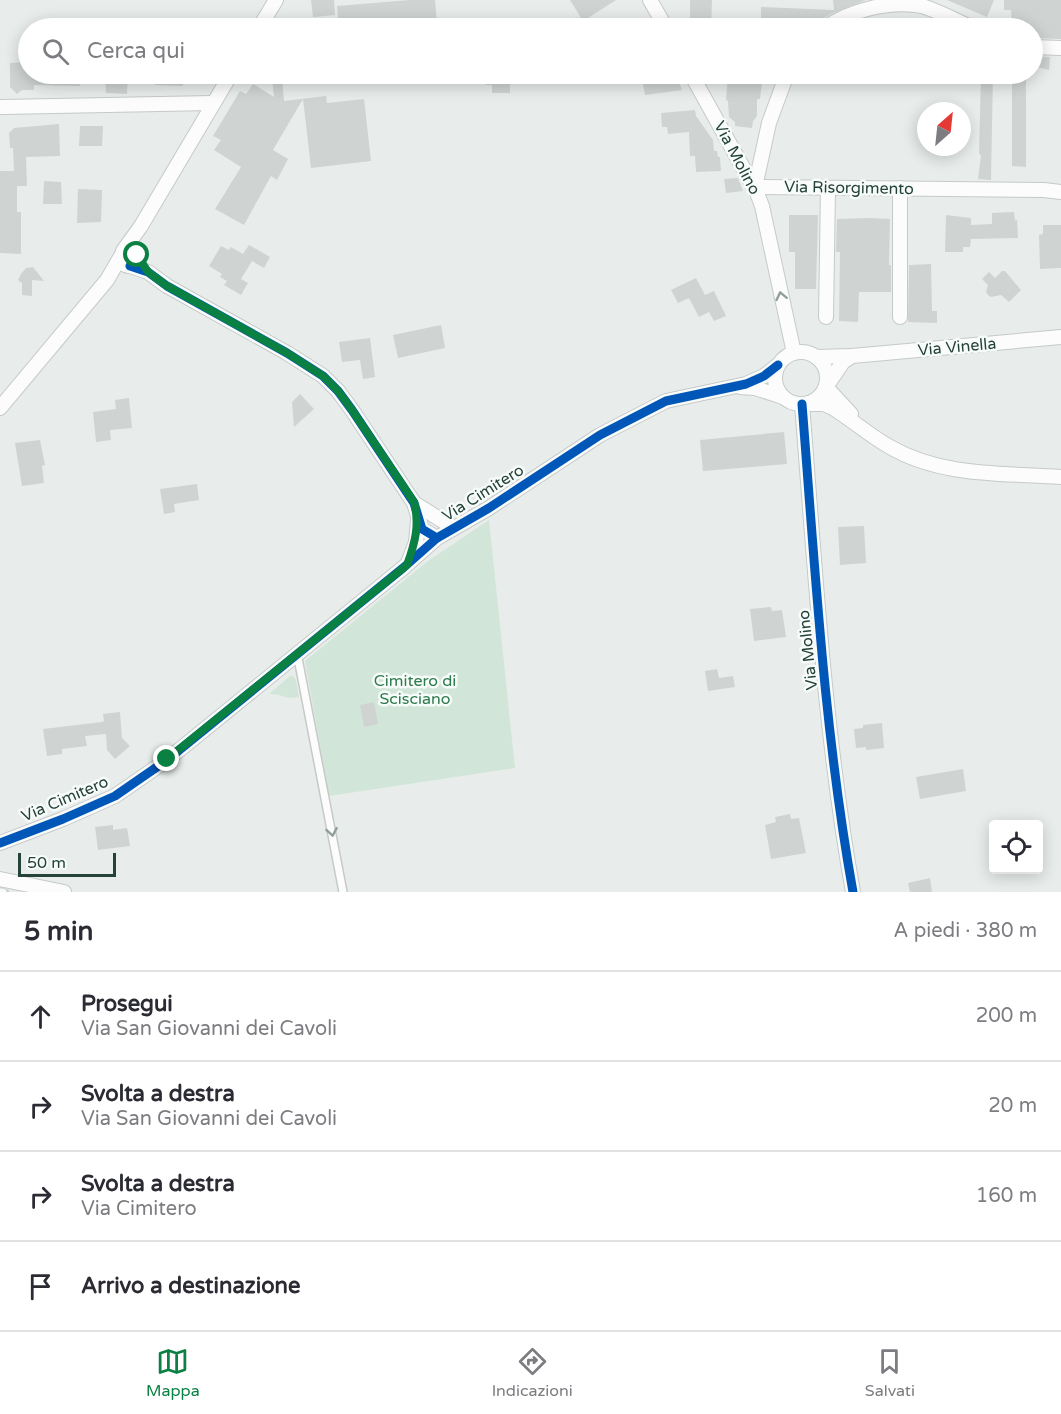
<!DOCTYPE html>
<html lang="it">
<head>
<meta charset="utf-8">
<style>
  body { margin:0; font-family:"Varela Round",sans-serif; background:#f2f2f3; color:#2b2b33 }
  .controls { position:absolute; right:18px; bottom:18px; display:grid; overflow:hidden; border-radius:6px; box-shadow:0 3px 15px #0003 }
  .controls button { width:54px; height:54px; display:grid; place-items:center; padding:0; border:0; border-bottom:2px solid #e1e1e2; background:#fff; color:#2b2b33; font:30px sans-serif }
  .compass { position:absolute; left:917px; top:102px; width:54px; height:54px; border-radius:50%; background:#fff; box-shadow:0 3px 15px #0003; rotate:27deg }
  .scale { position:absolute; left:18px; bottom:15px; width:98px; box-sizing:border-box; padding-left:6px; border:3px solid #24423a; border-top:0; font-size:16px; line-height:21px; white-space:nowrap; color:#24423a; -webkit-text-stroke:4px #f7fbf9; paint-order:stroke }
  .stop { position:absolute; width:18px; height:18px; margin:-14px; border:4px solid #0b8043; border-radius:50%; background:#fff }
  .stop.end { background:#0b8043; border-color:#fff; box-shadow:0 2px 6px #0008 }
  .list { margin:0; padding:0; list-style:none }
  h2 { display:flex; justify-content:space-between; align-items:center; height:78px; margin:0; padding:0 24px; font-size:26px }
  h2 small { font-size:20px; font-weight:400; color:#7c7c81 }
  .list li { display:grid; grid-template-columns:39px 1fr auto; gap:18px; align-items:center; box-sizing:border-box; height:90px; padding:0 24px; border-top:2px solid #e1e1e2 }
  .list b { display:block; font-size:22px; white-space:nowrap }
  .list p { margin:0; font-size:20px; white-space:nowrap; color:#7c7c81 }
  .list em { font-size:20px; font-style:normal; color:#7c7c81 }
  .icon { flex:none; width:33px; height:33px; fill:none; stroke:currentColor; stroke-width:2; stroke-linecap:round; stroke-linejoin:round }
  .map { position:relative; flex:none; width:1061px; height:892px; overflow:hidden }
  .search { position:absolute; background:#fff; box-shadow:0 3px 15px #0003; left:18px; right:18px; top:18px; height:66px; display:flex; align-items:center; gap:15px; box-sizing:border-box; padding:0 21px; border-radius:33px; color:#7c7c81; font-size:22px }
  .sheet { height:438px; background:#fff }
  nav { display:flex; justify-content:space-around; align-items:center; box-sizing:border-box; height:84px; border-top:2px solid #e1e1e2; background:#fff; font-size:16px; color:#7c7c81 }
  nav a { display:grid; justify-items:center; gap:3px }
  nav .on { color:#0b8043 }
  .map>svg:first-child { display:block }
  .green { fill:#d1e6d8 }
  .building { fill:#cfd4d2 }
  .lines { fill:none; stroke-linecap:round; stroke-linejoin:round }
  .service-casing { stroke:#c5cac8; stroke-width:10 }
  .minor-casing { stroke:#c5cac8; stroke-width:16 }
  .service { stroke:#fcfcfc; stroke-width:7 }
  .minor { stroke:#fcfcfc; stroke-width:14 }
  .rail-casing { stroke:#c9cdcc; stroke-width:6 }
  .rail { stroke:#f7fbf9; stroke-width:4; stroke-dasharray:11; stroke-linecap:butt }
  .cycleway-casing { stroke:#f7fbf9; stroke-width:13 }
  .cycleway { stroke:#0057b8; stroke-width:9 }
  .oneway { stroke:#909f9b }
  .route { stroke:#0b8043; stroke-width:8 }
  .labels { text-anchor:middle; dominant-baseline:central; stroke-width:5; stroke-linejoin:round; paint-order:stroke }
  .street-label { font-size:16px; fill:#24423a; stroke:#f7fbf9 }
  .park-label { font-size:16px; fill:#2d7a4b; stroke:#f7fbf9 }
</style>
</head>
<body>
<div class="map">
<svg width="1061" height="892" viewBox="0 0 1061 892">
  <rect width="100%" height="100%" fill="#e8edeb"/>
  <g class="green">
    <polygon points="489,520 515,768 329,796 305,661 428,561"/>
    <path d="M290 676H293L296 680 299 697C286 700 281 693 269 694Z"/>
  </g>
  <g class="building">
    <polygon points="311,0 334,0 335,15 313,17"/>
    <polygon points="410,0 435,0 437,23 424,24 424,28 339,28 337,6"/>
    <polygon points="570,0 616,0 583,21"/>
    <polygon points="690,0 712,0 711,28 690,28"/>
    <polygon points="833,0 866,0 831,14 820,20 817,25 810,25 810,28 748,28 748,18 761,18 761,7 834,10"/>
    <polygon points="947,0 994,0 987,17"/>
    <polygon points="1004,0 1061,0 1061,39 1032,38 1032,28 1012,28 1011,10 1004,10"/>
    <polygon points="1032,56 1050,57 1049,70 1032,66"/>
    <polygon points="28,62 28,74 80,74 80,86 34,85 34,90 22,90 17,94 10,87 10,63"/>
    <polygon points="105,74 128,74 127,94 106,93"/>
    <polygon points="156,74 191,74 182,86 155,85"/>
    <polygon points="486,74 510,74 510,93 492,93 492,85 486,85"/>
    <polygon points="641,74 676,74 682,90 645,95"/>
    <polygon points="728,74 763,74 760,99 757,99 757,116 753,121 752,128 735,126 735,122 729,117 728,101 726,100"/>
    <polygon points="981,74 993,74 991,180 978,179 981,155 979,154"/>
    <polygon points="1012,74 1026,74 1026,167 1012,166"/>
    <polygon points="282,77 284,101 326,96 327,103 364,99 371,161 311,168 303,99 273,150 288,159 277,180 271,176 244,225 215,209 241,167 214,150 221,140 213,136 240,91 246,94 253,84 274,97 272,78"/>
    <polygon points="695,110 696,116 713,140 714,151 717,151 718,157 720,157 721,171 696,172 695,156 690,156 689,132 668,134 667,127 662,127 661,113"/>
    <polygon points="59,124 60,156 26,157 27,186 17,186 17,212 21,212 21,254 0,253 0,171 14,171 13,148 10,148 9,133 14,128"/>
    <polygon points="80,126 103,126 102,146 79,146"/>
    <polygon points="738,178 743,191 726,193 724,179"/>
    <polygon points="44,181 61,182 62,204 43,204"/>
    <polygon points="78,189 102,190 101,222 77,223"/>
    <polygon points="1014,212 1015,221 1017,220 1018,238 971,239 970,247 963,247 963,252 945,252 946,215 971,218 971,225 992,224 992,213"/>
    <polygon points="789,215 818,215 816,289 795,289 795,252 789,252"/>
    <polygon points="868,218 890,219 889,265 891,265 891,292 859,292 858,322 839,321 840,252 836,252 837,219"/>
    <polygon points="1043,225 1061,225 1061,268 1040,269 1039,235 1043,234"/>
    <polygon points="249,245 270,257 264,268 252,261 241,279 248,283 241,295 224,285 227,281 220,277 222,274 209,266 221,246 229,250 231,247 243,254"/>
    <polygon points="931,264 932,311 937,311 937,323 908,322 909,265"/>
    <polygon points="33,267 44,281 32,280 32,296 22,295 22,283 18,280 21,274 26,268"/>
    <polygon points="1002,271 1005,271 1021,290 1009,302 1001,295 991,297 988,295 986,292 988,285 982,279 989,272 995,278"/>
    <polygon points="696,278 705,295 714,291 726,316 714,321 709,312 699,317 689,298 678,303 671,290"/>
    <polygon points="441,325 445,348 398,358 393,335"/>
    <polygon points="370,338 375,377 363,379 360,360 342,362 339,342"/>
    <polygon points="300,394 314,409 294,427 292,402"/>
    <polygon points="129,398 132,428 110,430 111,440 96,442 93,412 116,409 115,400"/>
    <polygon points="784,432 787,464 703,471 700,440"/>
    <polygon points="40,440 45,465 42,466 44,483 22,486 15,443"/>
    <polygon points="197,484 199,500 174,504 175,512 164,514 160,489"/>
    <polygon points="864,526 866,563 840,565 838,527"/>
    <polygon points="771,607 772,611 782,610 786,637 754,641 750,609"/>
    <polygon points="717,669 719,678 733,676 735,687 708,691 705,671"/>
    <polygon points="374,702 378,724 364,727 360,705"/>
    <polygon points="120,712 122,738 130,746 115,759 107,750 106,734 85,736 87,746 62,749 62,754 47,756 43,729 102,722 104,721 103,714"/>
    <polygon points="882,723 884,748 866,750 866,747 856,748 854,729 863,728 863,725"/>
    <polygon points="963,769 966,791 920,799 916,777"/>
    <polygon points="790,814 791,819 799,818 806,853 771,859 765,825 776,822 775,817"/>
    <polygon points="113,825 113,830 127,828 130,846 98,850 95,827"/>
    <polygon points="930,878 932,892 910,892 908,883"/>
  </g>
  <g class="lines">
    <g class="service-casing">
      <polyline id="service" points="297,653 343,892"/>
    </g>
    <g class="minor-casing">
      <g id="minor">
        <polyline points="650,0 666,28"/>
        <polyline points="259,28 276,0"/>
        <path d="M825 28C851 10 890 0 922 6 939 11 956 21 973 28"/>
        <polyline points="1032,47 1061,48"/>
        <polyline points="691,74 757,193 762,206 794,353"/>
        <polyline points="2,107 212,103"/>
        <polyline points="755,187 1044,190 1061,192"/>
        <polyline points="755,187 769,123 787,74"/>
        <polyline points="900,188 900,317"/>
        <circle cx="129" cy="258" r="8"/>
        <polyline points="123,251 141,226 231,74"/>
        <polyline points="130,266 148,272 167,286 287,353 323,376 338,391 352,410 414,503 422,529 437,538"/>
        <polyline points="826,317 828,188"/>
        <circle cx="801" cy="378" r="26"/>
        <polyline points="816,357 852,356 1061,337"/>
        <polyline points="740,387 755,388 783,397"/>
        <path d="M802 404C815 567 824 731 853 892"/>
        <path d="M807 404H824L833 408C852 420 870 436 890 447 942 477 1003 473 1061 477"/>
        <polyline points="0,408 107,280 121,256"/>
        <polyline points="851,414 826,387 843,362 852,356"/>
        <polyline points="414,503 454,528"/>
        <polyline points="408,563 416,542 418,520"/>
        <polyline points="0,843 63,819 115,796 167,760 403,568 437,538 489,508 600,435 666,401 746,384 764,376 778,365"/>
        <polyline points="0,879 64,892"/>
      </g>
    </g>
    <use href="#service" class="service"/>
    <use href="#minor" class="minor"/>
    <g class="rail-casing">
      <polyline id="rail" points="0,890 6,892"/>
    </g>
    <use href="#rail" class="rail"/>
    <g class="cycleway-casing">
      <g id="cycleway">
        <polyline points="130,266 148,272 167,286 287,353 323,376 338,391 352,410 414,503 422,529 437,538"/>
        <path d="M802 404C815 567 824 731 853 892"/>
        <polyline points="0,843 63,819 115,796 167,760 403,568 437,538 489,508 600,435 666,401 746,384 764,376 778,365"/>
      </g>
    </g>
    <use href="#cycleway" class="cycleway"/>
  </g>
  <defs><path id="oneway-chevron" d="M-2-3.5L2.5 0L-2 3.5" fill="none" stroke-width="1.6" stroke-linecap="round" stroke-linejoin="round" transform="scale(1.5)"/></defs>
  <g class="oneway">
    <use href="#oneway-chevron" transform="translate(781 296) rotate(-102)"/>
    <use href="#oneway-chevron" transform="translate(332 832) rotate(80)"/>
  </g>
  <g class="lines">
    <path class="route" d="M137 255 148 272 167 286 287 353 323 376 338 391 352 410 414 502C420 525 415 543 407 565L167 759"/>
  </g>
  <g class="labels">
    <g class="street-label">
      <text transform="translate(737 158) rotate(62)">Via Molino</text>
      <text transform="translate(849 188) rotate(1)">Via Risorgimento</text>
      <text transform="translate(957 347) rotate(-5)">Via Vinella</text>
      <text transform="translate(483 493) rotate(-32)">Via Cimitero</text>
      <text transform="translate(808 650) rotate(-96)">Via Molino</text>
      <text transform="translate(65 799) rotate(-23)">Via Cimitero</text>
    </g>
    <g class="park-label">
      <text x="415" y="681">Cimitero di<tspan x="415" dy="18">Scisciano</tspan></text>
    </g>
  </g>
</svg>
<div class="controls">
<button><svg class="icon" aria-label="locate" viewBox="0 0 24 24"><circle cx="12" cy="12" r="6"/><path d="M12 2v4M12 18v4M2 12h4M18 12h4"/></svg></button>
</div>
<svg class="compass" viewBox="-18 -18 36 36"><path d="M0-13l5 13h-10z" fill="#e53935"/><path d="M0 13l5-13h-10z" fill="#7c7c81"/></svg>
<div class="scale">50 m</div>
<div class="stop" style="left:137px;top:255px"></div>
<div class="stop end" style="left:167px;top:759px"></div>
<div class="search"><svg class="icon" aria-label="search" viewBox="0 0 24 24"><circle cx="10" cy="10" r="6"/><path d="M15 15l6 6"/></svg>Cerca qui</div>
</div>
<section class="sheet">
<h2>5 min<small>A piedi · 380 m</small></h2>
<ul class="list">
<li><svg class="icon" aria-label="ahead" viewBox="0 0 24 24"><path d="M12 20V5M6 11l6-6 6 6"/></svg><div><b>Prosegui</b><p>Via San Giovanni dei Cavoli</p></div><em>200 m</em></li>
<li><svg class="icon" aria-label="right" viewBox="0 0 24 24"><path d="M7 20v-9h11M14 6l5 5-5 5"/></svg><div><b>Svolta a destra</b><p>Via San Giovanni dei Cavoli</p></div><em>20 m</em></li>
<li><svg class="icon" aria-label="right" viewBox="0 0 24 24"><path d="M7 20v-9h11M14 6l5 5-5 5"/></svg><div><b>Svolta a destra</b><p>Via Cimitero</p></div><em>160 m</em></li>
<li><svg class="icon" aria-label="arrive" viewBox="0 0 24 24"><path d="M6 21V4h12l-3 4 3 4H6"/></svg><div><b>Arrivo a destinazione</b></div></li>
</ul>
</section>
<nav>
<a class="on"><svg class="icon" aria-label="map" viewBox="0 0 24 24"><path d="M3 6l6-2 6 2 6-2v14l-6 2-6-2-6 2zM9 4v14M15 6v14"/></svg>Mappa</a>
<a><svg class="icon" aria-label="directions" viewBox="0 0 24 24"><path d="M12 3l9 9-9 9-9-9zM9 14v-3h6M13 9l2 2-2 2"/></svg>Indicazioni</a>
<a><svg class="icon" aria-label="saved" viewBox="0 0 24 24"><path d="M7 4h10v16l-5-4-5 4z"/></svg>Salvati</a>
</nav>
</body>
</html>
